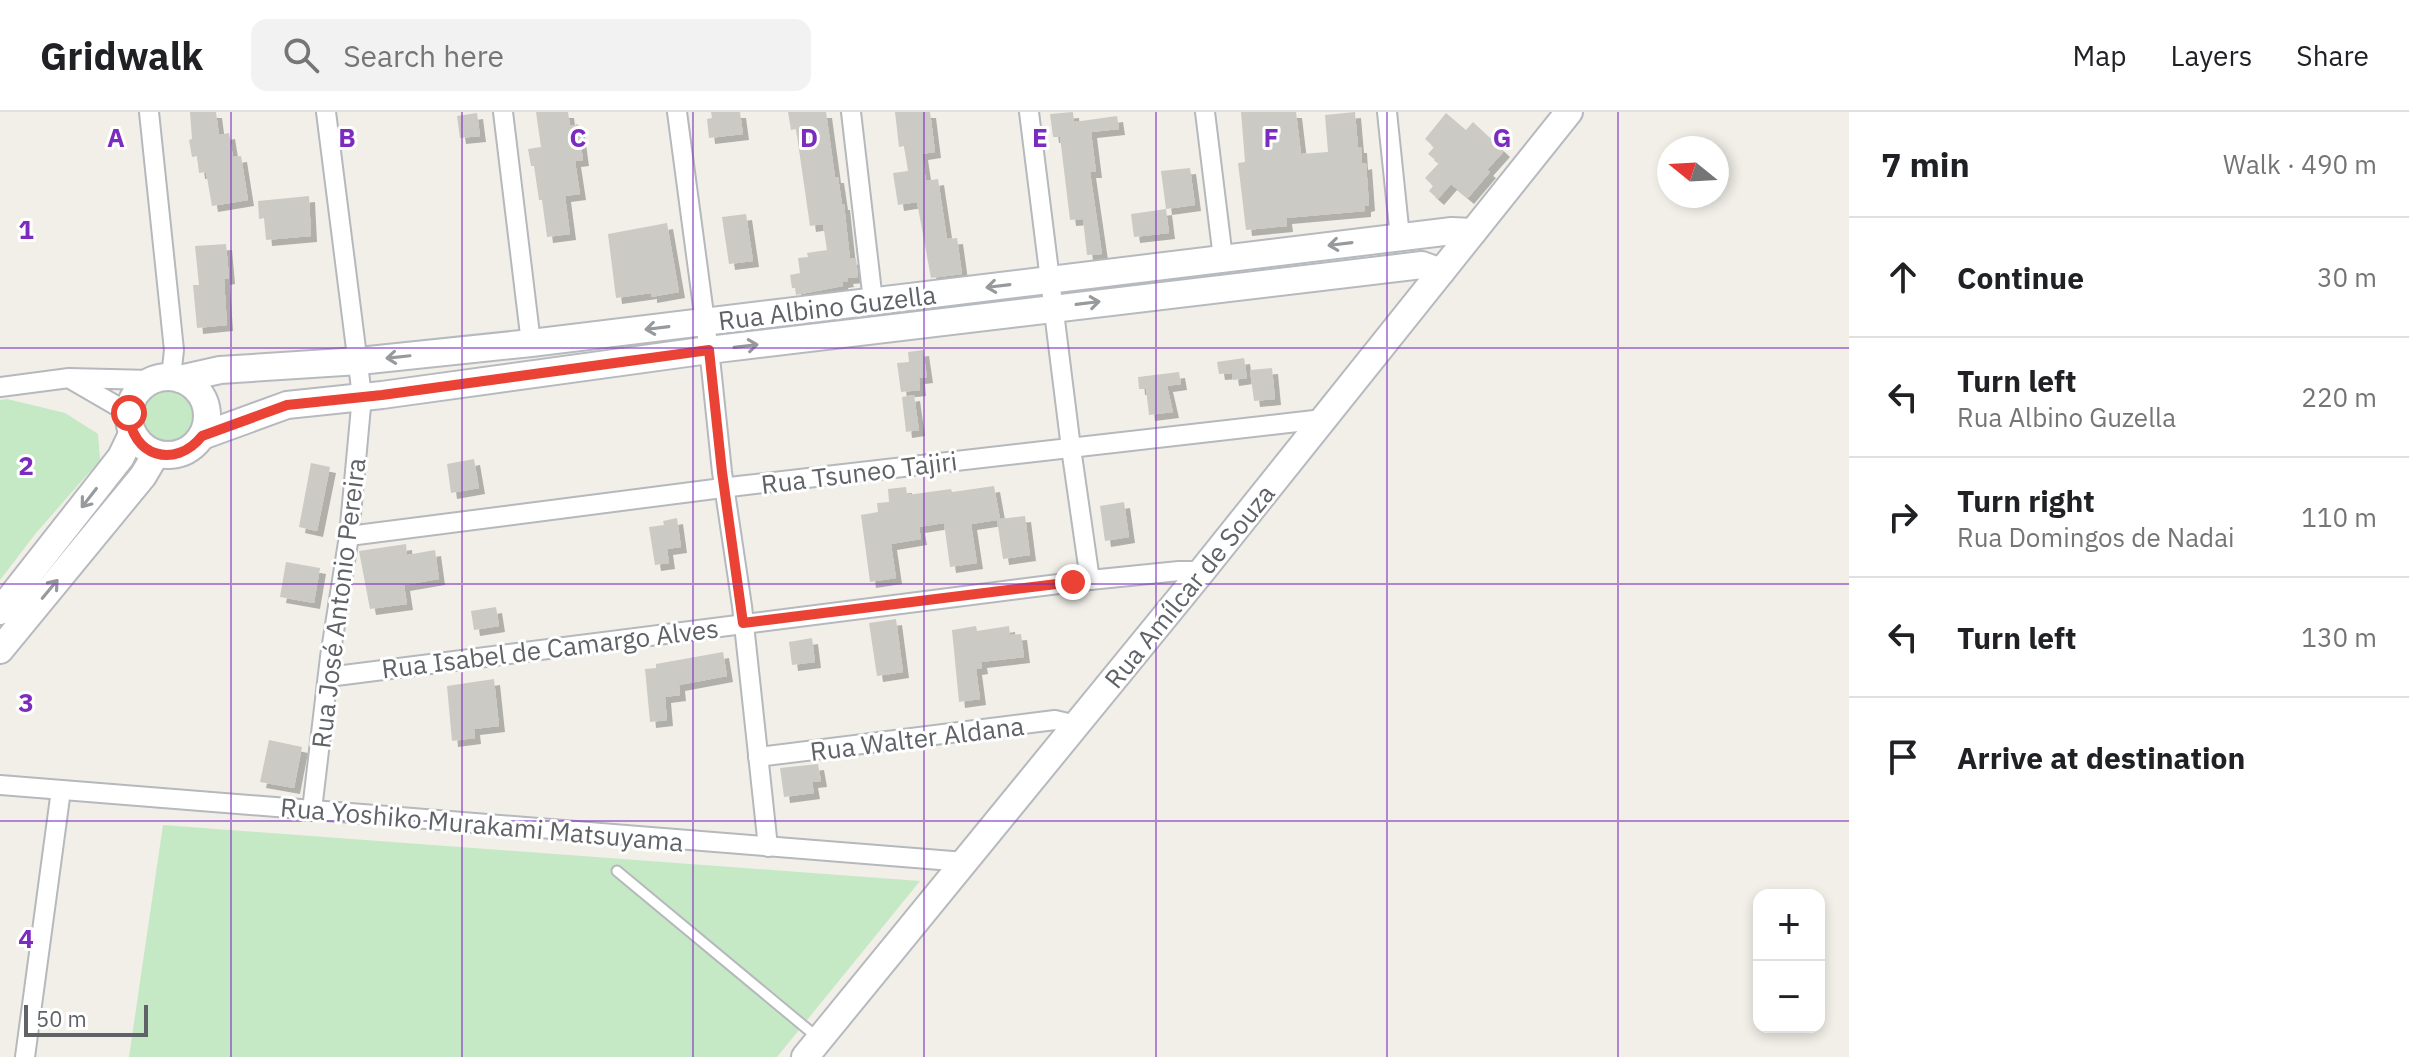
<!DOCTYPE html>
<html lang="en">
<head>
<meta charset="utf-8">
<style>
  body { margin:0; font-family:"IBM Plex Sans",sans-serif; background:#f2f2f2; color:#202124 }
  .controls { position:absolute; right:24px; bottom:24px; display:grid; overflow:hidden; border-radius:16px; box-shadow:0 4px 12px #0003 }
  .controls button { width:72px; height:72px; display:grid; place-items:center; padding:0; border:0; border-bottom:2px solid #e0e0e0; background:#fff; color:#202124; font:40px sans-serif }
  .compass { position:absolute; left:1657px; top:24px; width:72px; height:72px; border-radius:50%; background:#fff; box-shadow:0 4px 12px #0003; rotate:288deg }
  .scale { position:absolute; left:24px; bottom:20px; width:124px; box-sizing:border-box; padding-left:8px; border:4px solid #5f6368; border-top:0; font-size:22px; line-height:28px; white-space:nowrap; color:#5f6368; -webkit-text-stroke:6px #fff; paint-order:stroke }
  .stop { position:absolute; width:24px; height:24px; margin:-18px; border:6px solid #ea4335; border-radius:50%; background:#fff }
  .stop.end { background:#ea4335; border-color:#fff; box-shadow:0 2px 8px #0008 }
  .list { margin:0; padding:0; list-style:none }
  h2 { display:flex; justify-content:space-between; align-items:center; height:104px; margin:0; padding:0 32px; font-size:34px }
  h2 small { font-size:26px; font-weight:400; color:#757577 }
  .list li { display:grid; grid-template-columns:52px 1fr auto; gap:24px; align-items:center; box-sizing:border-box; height:120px; padding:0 32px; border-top:2px solid #e0e0e0 }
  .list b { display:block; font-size:30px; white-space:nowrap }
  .list p { margin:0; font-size:26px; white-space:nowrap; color:#757577 }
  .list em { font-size:26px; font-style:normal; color:#757577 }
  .icon { flex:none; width:44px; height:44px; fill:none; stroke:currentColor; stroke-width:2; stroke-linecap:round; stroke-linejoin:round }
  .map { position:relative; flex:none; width:1849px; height:945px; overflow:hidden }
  header { display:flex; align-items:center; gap:48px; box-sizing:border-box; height:112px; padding:0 40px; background:#fff; border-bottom:2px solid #e0e0e0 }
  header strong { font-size:38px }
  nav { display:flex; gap:44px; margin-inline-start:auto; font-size:28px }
  .search { width:560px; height:72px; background:#f2f2f2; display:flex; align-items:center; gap:20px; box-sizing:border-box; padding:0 28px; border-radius:16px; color:#757577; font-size:30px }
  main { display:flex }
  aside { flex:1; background:#fff }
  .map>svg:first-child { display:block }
  .green { fill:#c5e8c5 }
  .building { fill:#cccac5; filter:url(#shadow) }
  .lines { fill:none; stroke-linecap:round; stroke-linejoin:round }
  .lane-casing { stroke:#b5b8bc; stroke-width:13 }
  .street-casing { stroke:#b5b8bc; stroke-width:22 }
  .secondary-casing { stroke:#b6babf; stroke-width:30 }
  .lane { stroke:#fff; stroke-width:9 }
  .street { stroke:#fff; stroke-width:18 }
  .secondary { stroke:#fff; stroke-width:26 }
  .oneway { stroke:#979a9d }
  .route { stroke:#ea4335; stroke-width:10 }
  .grid { fill:none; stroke:#7b2cbf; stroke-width:2; stroke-opacity:0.55 }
  .labels { text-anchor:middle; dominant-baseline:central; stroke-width:6; stroke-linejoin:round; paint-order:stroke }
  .street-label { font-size:26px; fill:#5f6368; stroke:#fff }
  .grid-label { font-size:26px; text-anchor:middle; font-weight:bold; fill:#7b2cbf; stroke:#fff; stroke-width:6; stroke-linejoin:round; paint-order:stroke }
</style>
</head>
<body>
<header>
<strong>Gridwalk</strong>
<div class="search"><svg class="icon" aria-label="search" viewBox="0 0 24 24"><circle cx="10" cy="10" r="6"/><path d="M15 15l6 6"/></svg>Search here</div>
<nav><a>Map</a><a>Layers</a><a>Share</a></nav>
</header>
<main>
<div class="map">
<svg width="1849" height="945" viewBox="0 0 1849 945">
  <defs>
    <filter id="shadow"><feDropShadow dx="6" dy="6" stdDeviation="0" flood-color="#0004"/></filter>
  </defs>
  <rect width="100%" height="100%" fill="#f1efe8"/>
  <g class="green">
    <circle cx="165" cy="302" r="28"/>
    <polygon points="7,287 65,301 98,322 100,348 36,421 0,468 0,288"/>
    <polygon points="163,713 920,769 777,945 129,945"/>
  </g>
  <g class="building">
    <polygon points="190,0 216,0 219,23 229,21 233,45 241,44 248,88 212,94 206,60 199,61 197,44 192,45 189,28 192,27"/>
    <polygon points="536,0 568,0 570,14 578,12 583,48 575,49 580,82 565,84 570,122 547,125 542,88 539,88 534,54 531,54 528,37 541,35"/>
    <polygon points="711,0 740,0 743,22 709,26 707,7 712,6"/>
    <polygon points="788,0 826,0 835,65 838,65 842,92 844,92 850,147 856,146 858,165 847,166 848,169 842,170 843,174 796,183 795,176 792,176 790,163 800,161 798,146 808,145 807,141 827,138 823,112 810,114 796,17 791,18"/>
    <polygon points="895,0 930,0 935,40 922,42 926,69 938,67 947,127 957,126 962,162 931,166 917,90 898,93 893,61 908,59 904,34 899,35"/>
    <polygon points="1073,0 1074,10 1117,4 1119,17 1091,20 1096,60 1090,60 1102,142 1087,143 1083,107 1070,108 1060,25 1053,25 1050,2"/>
    <polygon points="1241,0 1296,0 1301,42 1328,40 1325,3 1355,0 1358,35 1361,35 1362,52 1366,51 1369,93 1365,94 1365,99 1286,106 1287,114 1246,118 1238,51 1245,50"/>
    <polygon points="477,1 480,24 460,26 457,4"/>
    <polygon points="1446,1 1466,18 1473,10 1504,39 1487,58 1490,60 1468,86 1451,72 1438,87 1429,79 1433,74 1425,66 1439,51 1428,42 1434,35 1425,27"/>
    <polygon points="1190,56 1195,93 1166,97 1161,59"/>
    <polygon points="309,84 311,124 266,128 264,106 259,107 258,89"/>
    <polygon points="1166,97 1169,121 1134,125 1131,102"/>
    <polygon points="746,102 753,149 729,152 722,105"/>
    <polygon points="667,111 679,180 651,185 651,181 616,186 608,122"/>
    <polygon points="226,132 229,166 224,167 227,213 197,216 193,173 199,173 195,134"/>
    <polygon points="923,238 927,265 919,266 920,278 901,280 897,251 909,250 908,240"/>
    <polygon points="1244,246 1247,266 1233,268 1232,261 1219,262 1217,250"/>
    <polygon points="1272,256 1275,287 1254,289 1250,258"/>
    <polygon points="1179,260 1181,272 1167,274 1173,300 1149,303 1146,277 1139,277 1138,265"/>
    <polygon points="914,283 919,318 906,320 902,285"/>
    <polygon points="474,347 479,376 451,381 447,352"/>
    <polygon points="311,351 330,355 317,419 299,415"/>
    <polygon points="994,374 1000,407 1025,404 1030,443 1003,447 997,408 971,412 977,451 950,455 944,411 919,415 921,427 891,432 896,466 870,470 861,403 878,400 877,391 889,390 888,377 906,375 907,383 951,377 952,380"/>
    <polygon points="1124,390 1129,425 1105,429 1100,394"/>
    <polygon points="677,406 681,435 667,437 669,451 655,453 649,415 664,413 663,409"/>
    <polygon points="406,432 407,443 435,438 439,467 404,473 407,492 370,497 359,439"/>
    <polygon points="286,450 320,456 314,491 280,485"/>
    <polygon points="496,495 499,514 474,518 471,499"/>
    <polygon points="896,507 903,560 877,564 869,511"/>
    <polygon points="976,514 977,519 1009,514 1010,523 1021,522 1024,545 981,550 982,556 976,557 980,587 959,590 952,518"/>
    <polygon points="812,526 815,550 792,553 789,530"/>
    <polygon points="723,540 727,564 679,573 680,583 665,585 667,608 650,610 645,557 656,556 656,552"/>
    <polygon points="494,567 499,614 474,617 475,626 452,629 447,574"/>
    <polygon points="269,628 302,635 294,676 260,670"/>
    <polygon points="818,652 821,669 812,670 814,681 784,685 780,656"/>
  </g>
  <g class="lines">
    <g class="lane-casing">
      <polyline id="lane" points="617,759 817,925"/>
    </g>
    <g class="street-casing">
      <g id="street">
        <polyline points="149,0 174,238 171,265"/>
        <polyline points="503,0 531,231"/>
        <polyline points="677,0 711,255 722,360 742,494 768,735"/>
        <polyline points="851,0 873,189"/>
        <polyline points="1029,0 1071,336 1090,468"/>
        <polyline points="1205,0 1223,146"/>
        <polyline points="1387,0 1400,125"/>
        <polyline points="72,268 129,301"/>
        <polyline points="0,275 69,266 152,268"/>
        <polyline points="349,424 738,374 1323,307"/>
        <polyline points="328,565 1090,468 1179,459 1202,459"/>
        <polyline points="758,645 1055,608 1076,613"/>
        <polyline points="0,673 965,750"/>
        <polyline points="312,698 330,545 349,424 362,284 326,0"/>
        <polyline points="25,945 61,678"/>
      </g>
    </g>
    <g class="secondary-casing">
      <g id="secondary">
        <circle cx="168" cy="304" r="39"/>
        <polyline points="180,267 220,258 359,249 531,231 1452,119 1473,120"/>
        <polyline points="202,324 287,293 382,283 709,238 1422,153 1441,160"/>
        <polyline points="0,499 121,345 132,322"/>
        <polyline points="0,538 143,364 156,342"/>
        <polyline points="805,945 1202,459 1569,0"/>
      </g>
    </g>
    <use href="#lane" class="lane"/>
    <use href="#street" class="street"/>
    <use href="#secondary" class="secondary"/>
  </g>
  <defs><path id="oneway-shaft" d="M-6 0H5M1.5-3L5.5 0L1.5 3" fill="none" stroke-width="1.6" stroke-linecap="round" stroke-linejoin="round" transform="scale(2)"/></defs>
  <g class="oneway">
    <use href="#oneway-shaft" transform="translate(1340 132) rotate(173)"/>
    <use href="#oneway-shaft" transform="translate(998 174) rotate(173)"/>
    <use href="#oneway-shaft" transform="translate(1088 191) rotate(-7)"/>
    <use href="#oneway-shaft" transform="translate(657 216) rotate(173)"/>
    <use href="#oneway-shaft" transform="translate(746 234) rotate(-7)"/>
    <use href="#oneway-shaft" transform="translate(398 245) rotate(174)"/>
    <use href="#oneway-shaft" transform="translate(89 386) rotate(128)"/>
    <use href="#oneway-shaft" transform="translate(50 477) rotate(-50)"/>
  </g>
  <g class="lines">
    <path class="route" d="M129 301C131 344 175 358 202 324L287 293 382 283 709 238 722 360 743 511 1073 470"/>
  </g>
  <path class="grid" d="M231 0V945M462 0V945M693 0V945M924 0V945M1156 0V945M1387 0V945M1618 0V945M0 236H1849M0 472H1849M0 709H1849"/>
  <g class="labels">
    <g class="street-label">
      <text transform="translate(827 195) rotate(-7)">Rua Albino Guzella</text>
      <text transform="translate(859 360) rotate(-7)">Rua Tsuneo Tajiri</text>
      <text transform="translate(1189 474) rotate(-51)">Rua Amílcar de Souza</text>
      <text transform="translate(338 491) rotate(-83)">Rua José Antonio Pereira</text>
      <text transform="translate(550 536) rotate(-7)">Rua Isabel de Camargo Alves</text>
      <text transform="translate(917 626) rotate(-7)">Rua Walter Aldana</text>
      <text transform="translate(482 712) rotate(5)">Rua Yoshiko Murakami Matsuyama</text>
    </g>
  </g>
  <g class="grid-label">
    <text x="116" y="35">A</text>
    <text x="347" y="35">B</text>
    <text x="578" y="35">C</text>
    <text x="809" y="35">D</text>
    <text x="1040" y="35">E</text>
    <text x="1271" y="35">F</text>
    <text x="1502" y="35">G</text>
    <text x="26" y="127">1</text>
    <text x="26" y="363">2</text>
    <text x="26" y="600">3</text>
    <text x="26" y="836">4</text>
  </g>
</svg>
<div class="controls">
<button>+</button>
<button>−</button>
</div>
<svg class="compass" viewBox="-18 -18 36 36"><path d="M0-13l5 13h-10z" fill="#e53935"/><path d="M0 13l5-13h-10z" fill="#757577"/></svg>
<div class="scale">50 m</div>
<div class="stop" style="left:129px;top:301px"></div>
<div class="stop end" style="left:1073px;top:470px"></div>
</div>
<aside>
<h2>7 min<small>Walk · 490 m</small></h2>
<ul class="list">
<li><svg class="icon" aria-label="ahead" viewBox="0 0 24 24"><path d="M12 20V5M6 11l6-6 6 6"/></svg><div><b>Continue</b></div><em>30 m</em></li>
<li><svg class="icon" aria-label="left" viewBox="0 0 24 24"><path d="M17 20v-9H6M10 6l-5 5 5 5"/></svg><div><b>Turn left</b><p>Rua Albino Guzella</p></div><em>220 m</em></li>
<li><svg class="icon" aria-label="right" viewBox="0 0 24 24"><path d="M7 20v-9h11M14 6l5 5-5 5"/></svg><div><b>Turn right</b><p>Rua Domingos de Nadai</p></div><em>110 m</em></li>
<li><svg class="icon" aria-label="left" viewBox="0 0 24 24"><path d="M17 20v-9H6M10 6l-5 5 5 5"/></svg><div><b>Turn left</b></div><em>130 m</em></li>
<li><svg class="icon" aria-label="arrive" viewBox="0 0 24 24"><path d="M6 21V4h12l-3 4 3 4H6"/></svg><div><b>Arrive at destination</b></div></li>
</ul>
</aside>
</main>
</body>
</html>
